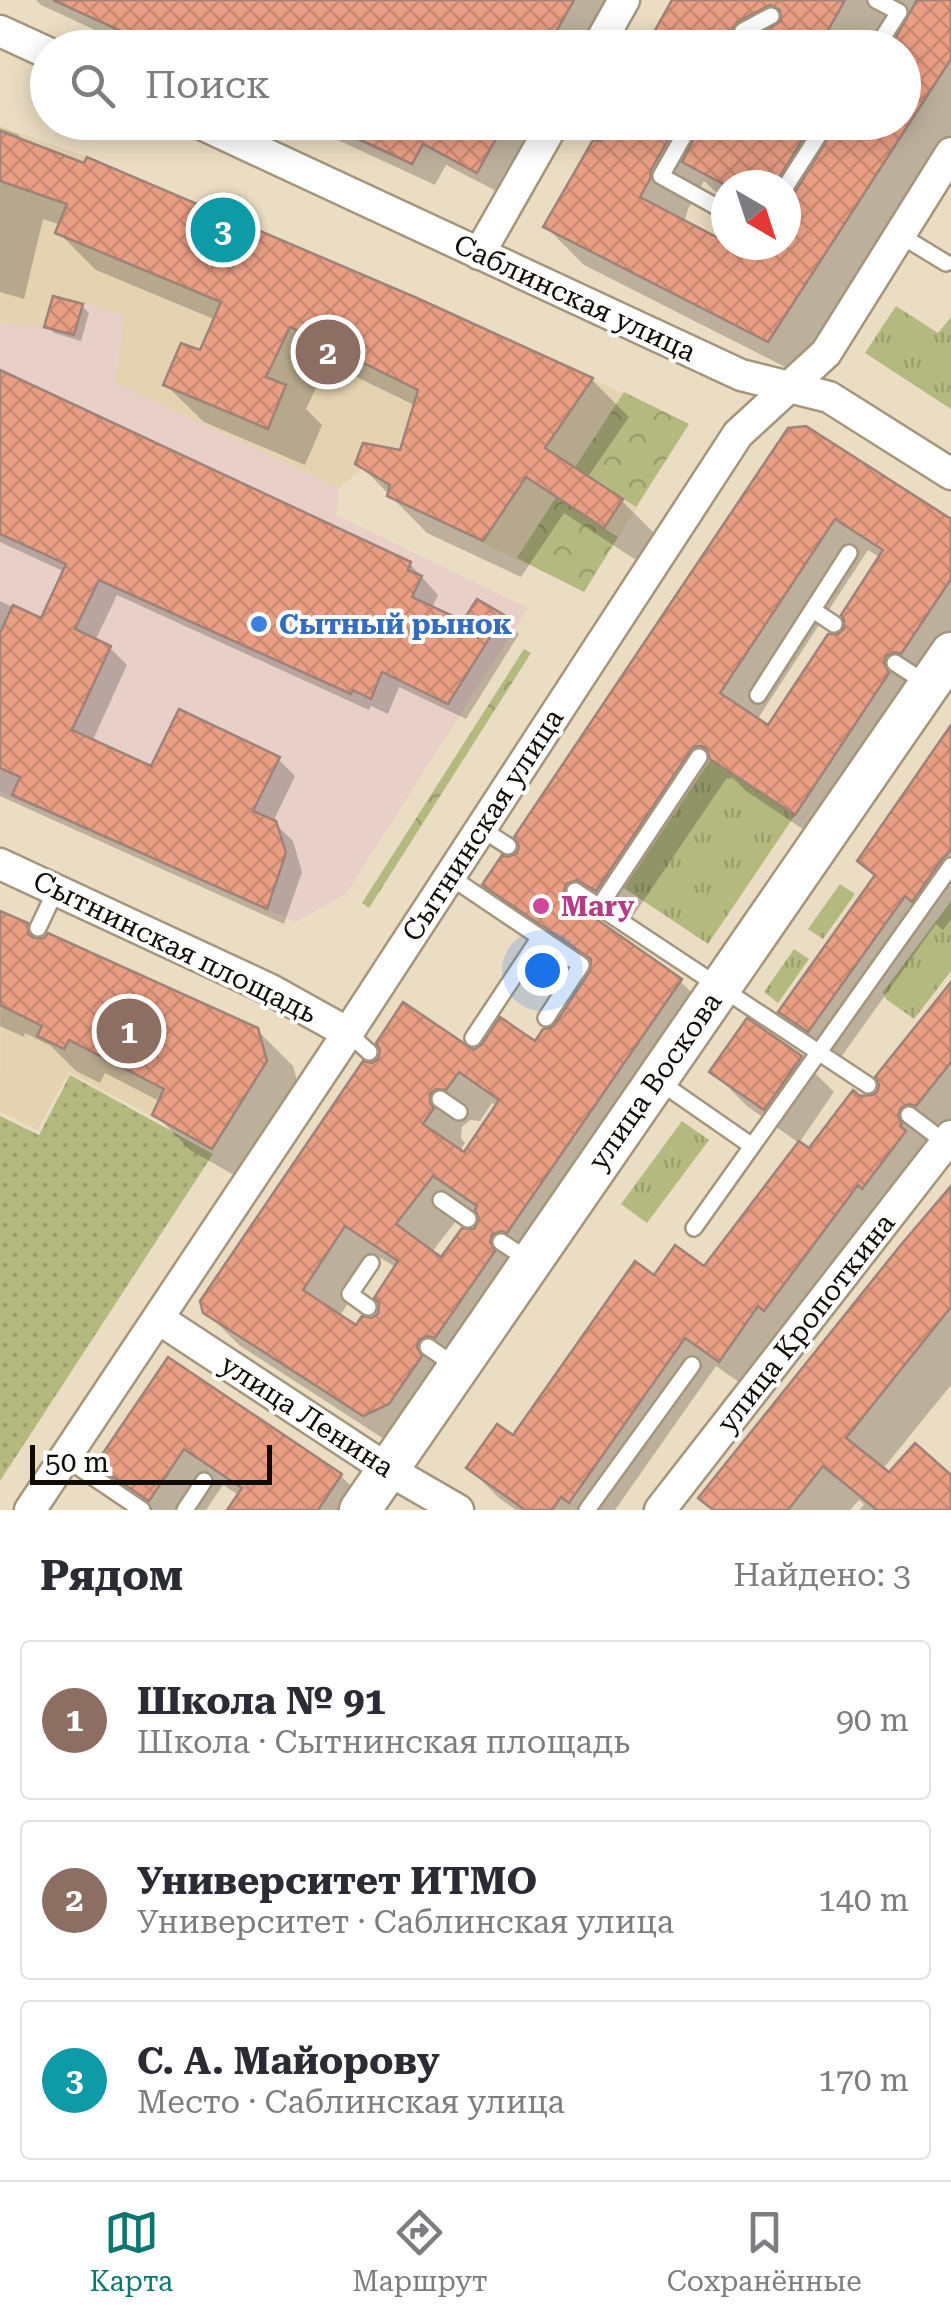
<!DOCTYPE html>
<html lang="ru">
<head>
<meta charset="utf-8">
<style>
  body { margin:0; font-family:"Roboto Serif",serif; background:#f7f7f7; color:#2b2b33 }
  .compass { position:absolute; left:711px; top:170px; width:90px; height:90px; border-radius:50%; background:#fff; box-shadow:0 5px 25px #0003; rotate:141deg }
  .scale { position:absolute; left:30px; bottom:25px; width:242px; box-sizing:border-box; padding-left:10px; border:5px solid #100b04; border-top:0; font-size:28px; line-height:35px; white-space:nowrap; color:#100b04; -webkit-text-stroke:8px #fff; paint-order:stroke }
  .you { position:absolute; left:542px; top:970px; width:35px; height:35px; margin:-25px; border:8px solid #fff; border-radius:50%; background:#1a73e8; box-shadow:0 0 0 15px #1a73e833 }
  .badge { display:grid; place-items:center; width:65px; height:65px; border-radius:50%; background:#0f766e; color:#fff; font-size:32px; font-weight:700 }
  .pin { position:absolute; translate:-50% -50%; border:5px solid #fff; box-shadow:0 2px 10px #0006 }
  .list { margin:0; padding:0; list-style:none }
  h2 { display:flex; justify-content:space-between; align-items:center; height:130px; margin:0; padding:0 40px; font-size:42px }
  h2 small { font-size:32px; font-weight:400; color:#7c7c81 }
  .list li { display:grid; grid-template-columns:65px 1fr auto; gap:30px; align-items:center; box-sizing:border-box; height:160px; margin:0 20px 20px; padding:0 20px; border:2px solid #e1e1e2; border-radius:10px }
  .list b { display:block; font-size:38px; white-space:nowrap }
  .list p { margin:0; font-size:32px; white-space:nowrap; color:#7c7c81 }
  .list em { font-size:32px; font-style:normal; color:#7c7c81 }
  .icon { flex:none; width:55px; height:55px; fill:none; stroke:currentColor; stroke-width:2; stroke-linecap:round; stroke-linejoin:round }
  .map { position:relative; flex:none; width:951px; height:1510px; overflow:hidden }
  .search { position:absolute; background:#fff; box-shadow:0 5px 25px #0003; left:30px; right:30px; top:30px; height:110px; display:flex; align-items:center; gap:25px; box-sizing:border-box; padding:0 35px; border-radius:55px; color:#7c7c81; font-size:38px }
  .sheet { height:670px; background:#fff }
  nav { display:flex; justify-content:space-around; align-items:center; box-sizing:border-box; height:140px; border-top:2px solid #e1e1e2; background:#fff; font-size:28px; color:#7c7c81 }
  nav a { display:grid; justify-items:center; gap:5px }
  nav .on { color:#0f766e }
  .map>svg:first-child { display:block }
  .commercial { fill:#e8cfc8 }
  .built { fill:#e4d2b1 }
  .grass { fill:url(#grass-dots) }
  .forest { fill:url(#forest-crowns) }
  .park { fill:url(#park-tufts) }
  .shadow { fill:#0003; fill-rule:evenodd }
  .building { fill:url(#building-cross-hatch); stroke:#9f8278; stroke-width:2.5; fill-rule:evenodd }
  .lines { fill:none; stroke-linecap:round; stroke-linejoin:round }
  .service-casing { stroke:#a3967d; stroke-width:20 }
  .minor-casing { stroke:#a3967d; stroke-width:35 }
  .tertiary-casing { stroke:#a3967d; stroke-width:45 }
  .service { stroke:#fff; stroke-width:15 }
  .minor { stroke:#fff; stroke-width:30 }
  .tertiary { stroke:#fff; stroke-width:40 }
  .shop-dot { fill:#3f7fe0; stroke:#fff; stroke-width:4 }
  .hotel-dot { fill:#d1479c; stroke:#fff; stroke-width:4 }
  .labels { text-anchor:middle; dominant-baseline:central; stroke-width:8; stroke-linejoin:round; paint-order:stroke }
  .street-label { font-size:28px; fill:#100b04; stroke:#fff }
  .shop-label { font-size:28px; font-weight:bold; fill:#366cbe; stroke:#fff; text-anchor:start }
  .hotel-label { font-size:28px; font-weight:bold; fill:#b23c85; stroke:#fff; text-anchor:start }
</style>
</head>
<body>
<div class="map">
<svg width="951" height="1510" viewBox="0 0 951 1510">
  <defs>
    <pattern id="grass-dots" width="8" height="8" patternUnits="userSpaceOnUse" patternTransform="scale(2.5)"><rect width="8" height="8" fill="#b4b980"/><path d="M2 2h.1M6 6h.1" fill="none" stroke="#9a9e6d" stroke-width="1.8" stroke-linecap="round"/></pattern>
    <pattern id="forest-crowns" width="20" height="18" patternUnits="userSpaceOnUse" patternTransform="scale(2.5)"><rect width="20" height="18" fill="#b4b980"/><path d="M2 6a3 3 0 1 1 6 0M12 15a3 3 0 1 1 6 0" fill="none" stroke="#9a9e6d"/></pattern>
    <pattern id="park-tufts" width="24" height="20" patternUnits="userSpaceOnUse" patternTransform="scale(2.5)"><rect width="24" height="20" fill="#b4b980"/><path d="M3 7l-1-3M5 7V3M7 7l1-3M15 17l-1-3M17 17v-4M19 17l1-3" fill="none" stroke="#9a9e6d"/></pattern>
    <pattern id="building-cross-hatch" width="8" height="8" patternUnits="userSpaceOnUse" patternTransform="scale(2.5)"><rect width="8" height="8" fill="#ea9f85"/><path d="M0 0l8 8M0 8l8-8" fill="none" stroke="#c88871"/></pattern>
  </defs>
  <rect width="100%" height="100%" fill="#ebddc3"/>
  <polygon class="commercial" points="53,296 125,315 116,383 339,488 336,515 528,608 346,894 295,922 0,792 0,322 44,327"/>
  <g class="built">
    <polygon points="0,126 87,157 417,298 689,424 584,592 387,496 388,491 380,478 363,468 339,488 115,383 125,315 54,296 44,327 0,322"/>
    <polygon points="1,911 258,1028 267,1061 213,1149 69,1072 37,1130 0,1111"/>
  </g>
  <polygon class="grass" points="70,1075 213,1154 0,1481 0,1116 39,1135"/>
  <g class="forest">
    <polygon points="624,392 689,424 636,507 575,467"/>
    <polygon points="556,497 618,537 584,592 517,558"/>
    <polygon points="524,649 531,653 369,908 362,903"/>
  </g>
  <g class="park">
    <polygon points="896,306 938,333 951,317 951,409 865,353"/>
    <polygon points="711,759 795,815 708,944 624,888"/>
    <polygon points="840,884 855,894 823,939 808,929"/>
    <polygon points="951,901 951,971 914,1019 886,999 883,992"/>
    <polygon points="794,949 809,959 778,1003 764,992"/>
    <polygon points="682,1121 709,1140 647,1223 621,1204"/>
  </g>
  <g class="shadow">
    <polygon points="36,0 609,0 582,48 134,48 41,5"/>
    <path d="M675 0H951V153L807 378 584 265 546 227 601 144 611 138 613 128 609 122H904V48L912 14 899 8 876 48H648ZM704 181 726 201V185H786V245H759L751 258 684 223 688 209Z"/>
    <polygon points="299,122 540,122 500,193 446,165 435,185"/>
    <polygon points="0,128 17,134 27,143 592,380 629,417 587,478 622,501 659,538 642,564 564,513 521,577 427,533 358,463 402,453 416,406 328,363 306,409 322,425 305,465 204,422 166,385 201,353 216,320 96,270 58,232 61,225 43,219 24,299 0,292"/>
    <polygon points="82,306 89,313 81,341 54,333 47,326"/>
    <polygon points="0,373 410,564 438,595 432,608 464,624 502,617 519,634 466,719 399,687 388,714 371,706 369,710 117,595 95,641 110,648 127,665 92,742 153,769 278,759 295,776 273,822 293,841 302,872 284,924 0,796 0,601 43,621 65,572 0,542"/>
    <path d="M789 430 951 522V661L828 846 746 791 733 778 726 779 629 922 611 912 599 916 597 923 680 981 713 1014 398 1448 239 1345 205 1311 203 1301 474 1053 536 1044 551 1031 593 969 518 917 485 884 519 855ZM868 550 881 558 846 631 769 728 757 720ZM492 1103 498 1106 464 1155 459 1152 465 1143 461 1138 462 1127 470 1120 480 1121ZM467 1207 481 1217 475 1231 442 1260 431 1253ZM379 1257 397 1268 380 1314 357 1328 339 1317Z"/>
    <polygon points="951,730 951,919 943,930 936,924 839,1060 811,1041 781,1012 877,877 860,861"/>
    <polygon points="0,913 26,925 41,940 257,1030 293,1066 302,1097 248,1183 190,1150 155,1114 161,1102 105,1073 100,1083 76,1071 51,1046 25,1033 24,1037 0,1026"/>
    <polygon points="951,986 951,1129 750,1390 716,1366 615,1510 516,1510 499,1498 469,1468 513,1438 655,1278 705,1270 809,1151 860,1098 873,1098"/>
    <polygon points="800,1058 834,1092 799,1143 747,1106 713,1072"/>
    <polygon points="951,1190 951,1385 882,1470 889,1476 951,1478 951,1510 860,1510 864,1504 859,1500 850,1510 713,1510"/>
    <polygon points="169,1360 341,1476 375,1510 230,1510 240,1496 223,1485 206,1510 148,1510 136,1502 98,1464"/>
  </g>
  <g class="building">
    <polygon points="53,0 574,0 547,48 158,48"/>
    <polygon points="672,0 845,0 818,48 747,48 751,39 781,21 780,10 770,5 737,22 723,48 645,48"/>
    <polygon points="917,0 951,0 951,59 768,342 543,227 593,140 600,141 608,136 610,129 607,122 678,122 651,170 650,179 640,197 726,242 726,245 732,245 750,254 756,245 786,245 786,197 795,192 838,122 904,122 904,48 890,48"/>
    <polygon points="322,122 505,122 477,173 423,144 412,164"/>
    <polygon points="702,122 813,122 775,185 725,185 682,162"/>
    <polygon points="0,131 84,163 87,157 417,298 593,378 545,448 623,499 604,528 526,477 483,541 387,496 390,485 355,464 363,443 400,450 418,390 290,327 266,377 286,385 268,429 163,385 181,343 200,350 221,302 55,233 67,204 0,181"/>
    <polygon points="53,296 83,304 74,335 44,327"/>
    <polygon points="0,370 411,562 408,570 422,576 412,597 463,621 477,599 504,615 448,704 382,672 371,699 353,690 351,694 99,580 75,629 111,646 72,730 151,766 179,709 280,757 253,811 276,821 286,853 267,909 12,795 20,777 0,768 0,633 13,605 41,618 66,564 0,534"/>
    <path d="M806 426 951 519V579L901 654 895 652 886 656 884 663 889 673 795 815 710 759 706 748 701 746 693 747 596 891 577 880 566 884 564 891 569 900 682 979 507 1233 501 1231 492 1235 490 1242 495 1251 435 1338 428 1336 419 1340 417 1347 422 1356 389 1404 363 1416 203 1313 200 1301 363 1061 372 1063 378 1059 380 1050 376 1043 403 1002 474 1050 482 1044 500 1017 535 1041 543 1029 550 1028 555 1024 590 971 591 959 482 885 502 855 508 857 517 853 519 846 514 837 788 428ZM835 519 883 550 841 615 844 620V629L838 634H828L768 725 720 693ZM459 1072 499 1100 464 1152 423 1124 434 1108 430 1103V1094L436 1089 446 1090ZM433 1176 477 1206 475 1210 479 1219 474 1229 462 1228 441 1257 396 1224ZM345 1226 398 1261 374 1298 379 1303 378 1313 372 1318 362 1316 356 1325 303 1290Z"/>
    <polygon points="951,725 951,850 942,859 912,902 905,896 808,1032 778,1012 875,875 857,861"/>
    <polygon points="0,911 28,923 28,934 34,938 44,938 48,933 258,1028 267,1061 212,1149 152,1115 164,1089 69,1040 64,1049 37,1036 42,1026 0,1005"/>
    <polygon points="951,982 951,1062 916,1106 909,1104 901,1108 898,1115 902,1124 900,1126 906,1131 862,1189 858,1185 764,1311 758,1306 719,1362 685,1338 569,1503 561,1497 552,1510 525,1510 466,1468 497,1424 513,1435 635,1261 654,1275 675,1245 704,1266 799,1141 809,1148 853,1090 860,1096 872,1095 877,1092 879,1085 875,1077"/>
    <polygon points="747,1018 802,1056 764,1110 709,1072"/>
    <polygon points="951,1186 951,1307 846,1438 889,1472 915,1443 951,1475 951,1510 877,1510 823,1466 788,1510 713,1510 698,1498 900,1246"/>
    <polygon points="168,1357 342,1474 318,1510 227,1510 242,1488 184,1449 149,1501 95,1465"/>
  </g>
  <g class="lines">
    <g class="service-casing">
      <g id="service">
        <polyline points="876,0 899,12 876,48"/>
        <polyline points="734,48 743,31 771,16"/>
        <polyline points="584,122 599,130"/>
        <polyline points="691,123 661,176 726,212"/>
        <polyline points="786,186 827,122"/>
        <polyline points="900,235 946,263"/>
        <polyline points="813,610 834,624"/>
        <polyline points="895,663 929,685"/>
        <polyline points="758,695 849,553"/>
        <polyline points="480,828 508,846"/>
        <polyline points="449,876 581,965 546,1018"/>
        <polyline points="575,891 868,1085"/>
        <polyline points="599,907 699,757"/>
        <polyline points="38,928 56,890"/>
        <polyline points="348,1033 369,1052"/>
        <polyline points="473,1038 540,937"/>
        <polyline points="657,1080 752,1146"/>
        <polyline points="440,1099 459,1112"/>
        <polyline points="909,1115 946,1143"/>
        <polyline points="441,1200 468,1219"/>
        <polyline points="694,1228 951,866"/>
        <polyline points="501,1242 530,1261"/>
        <polyline points="368,1307 350,1294 371,1263"/>
        <polyline points="428,1347 457,1367"/>
        <polyline points="65,1458 142,1510"/>
        <polyline points="185,1510 204,1481"/>
        <polyline points="587,1510 692,1365"/>
      </g>
    </g>
    <g class="minor-casing">
      <g id="minor">
        <polyline points="0,31 48,53"/>
        <polyline points="597,48 624,0"/>
        <polyline points="197,122 741,375 829,397 951,474"/>
        <polyline points="479,254 554,122"/>
        <polyline points="0,864 271,990 348,1033"/>
        <polyline points="159,1319 387,1469 458,1510"/>
        <polyline points="30,1510 338,1048 738,434 826,353 951,153"/>
        <polyline points="660,1510 951,1136"/>
      </g>
    </g>
    <g class="tertiary-casing">
      <polyline id="tertiary" points="360,1510 951,653"/>
    </g>
    <use href="#service" class="service"/>
    <use href="#minor" class="minor"/>
    <use href="#tertiary" class="tertiary"/>
  </g>
  <circle class="shop-dot" cx="259" cy="624" r="10"/>
  <circle class="hotel-dot" cx="541" cy="906" r="10"/>
  <g class="labels">
    <g class="street-label">
      <text transform="translate(575 298) rotate(25)">Саблинская улица</text>
      <text transform="translate(483 825) rotate(-57)">Сытнинская улица</text>
      <text transform="translate(175 947) rotate(26)">Сытнинская площадь</text>
      <text transform="translate(655 1081) rotate(-55)">улица Воскова</text>
      <text transform="translate(806 1323) rotate(-52)">улица Кропоткина</text>
      <text transform="translate(307 1416) rotate(33)">улица Ленина</text>
    </g>
    <g class="shop-label">
      <text x="279" y="624">Сытный рынок</text>
    </g>
    <g class="hotel-label">
      <text x="561" y="906">Mary</text>
    </g>
  </g>
</svg>
<svg class="compass" viewBox="-18 -18 36 36"><path d="M0-13l5 13h-10z" fill="#e53935"/><path d="M0 13l5-13h-10z" fill="#7c7c81"/></svg>
<div class="scale">50 m</div>
<div class="you"></div>
<div class="pin badge" style="left:129px;top:1031px;background:#8d6e63">1</div>
<div class="pin badge" style="left:328px;top:352px;background:#8d6e63">2</div>
<div class="pin badge" style="left:223px;top:230px;background:#0f9aa8">3</div>
<div class="search"><svg class="icon" aria-label="search" viewBox="0 0 24 24"><circle cx="10" cy="10" r="6"/><path d="M15 15l6 6"/></svg>Поиск</div>
</div>
<section class="sheet">
<h2>Рядом<small>Найдено: 3</small></h2>
<ul class="list">
<li><span class="badge" style="background:#8d6e63">1</span><div><b>Школа № 91</b><p>Школа · Сытнинская площадь</p></div><em>90 m</em></li>
<li><span class="badge" style="background:#8d6e63">2</span><div><b>Университет ИТМО</b><p>Университет · Саблинская улица</p></div><em>140 m</em></li>
<li><span class="badge" style="background:#0f9aa8">3</span><div><b>С. А. Майорову</b><p>Место · Саблинская улица</p></div><em>170 m</em></li>
</ul>
</section>
<nav>
<a class="on"><svg class="icon" aria-label="map" viewBox="0 0 24 24"><path d="M3 6l6-2 6 2 6-2v14l-6 2-6-2-6 2zM9 4v14M15 6v14"/></svg>Карта</a>
<a><svg class="icon" aria-label="directions" viewBox="0 0 24 24"><path d="M12 3l9 9-9 9-9-9zM9 14v-3h6M13 9l2 2-2 2"/></svg>Маршрут</a>
<a><svg class="icon" aria-label="saved" viewBox="0 0 24 24"><path d="M7 4h10v16l-5-4-5 4z"/></svg>Сохранённые</a>
</nav>
</body>
</html>
